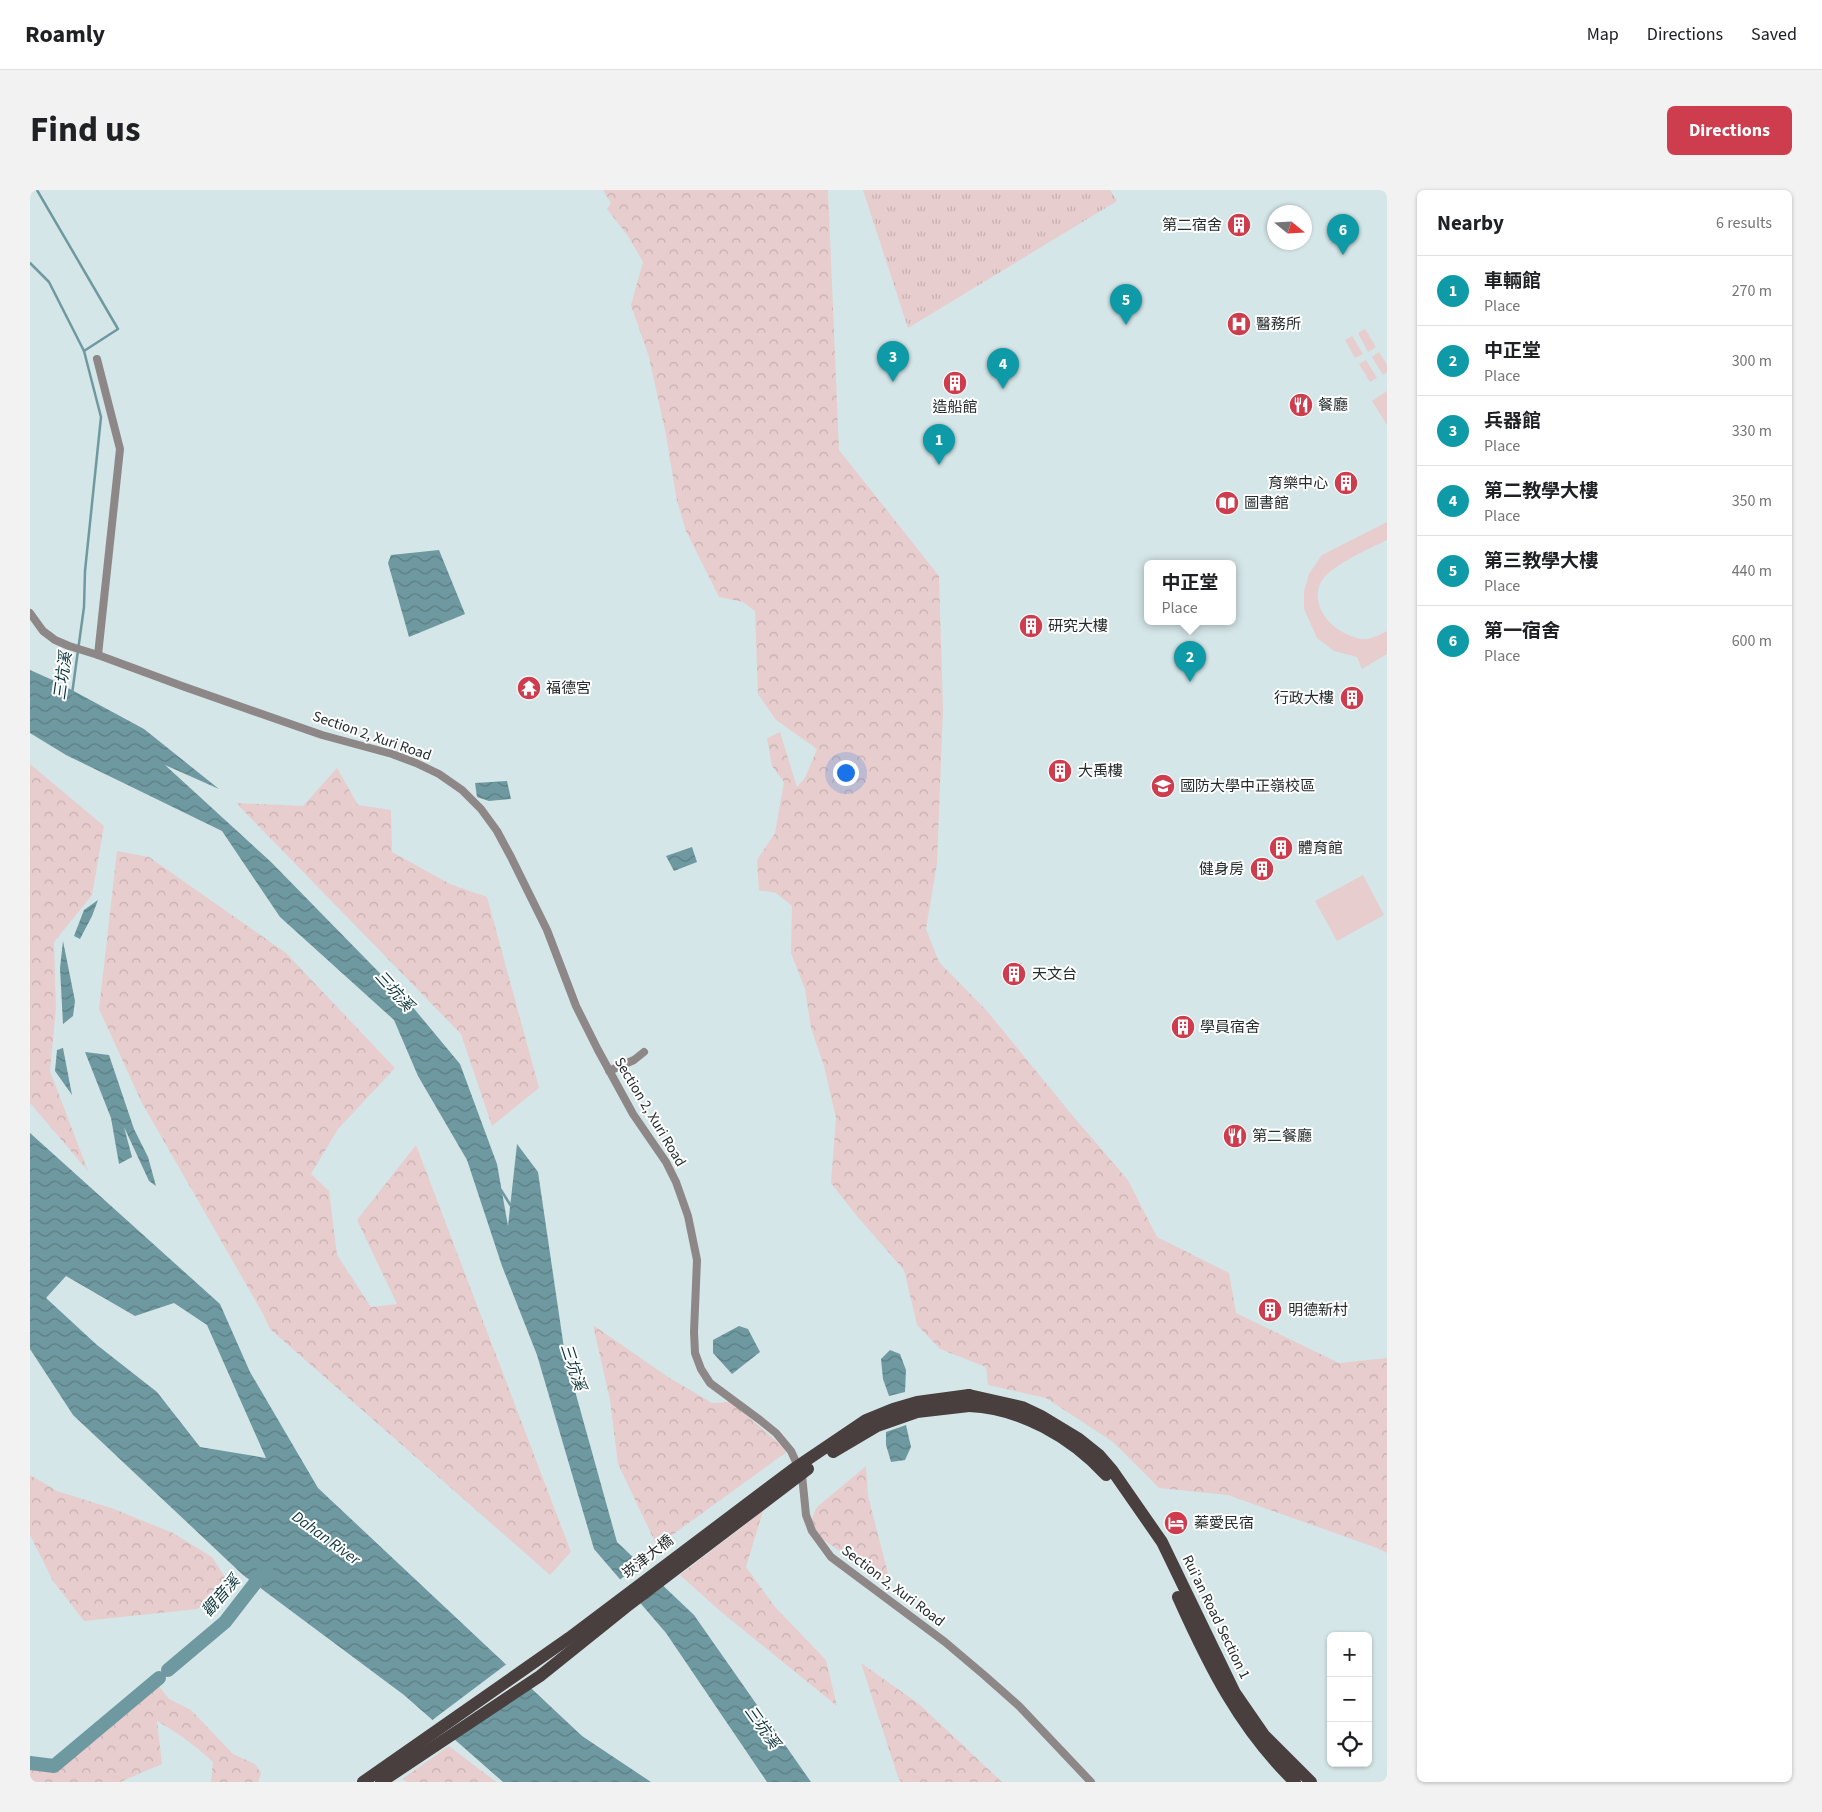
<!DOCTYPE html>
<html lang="en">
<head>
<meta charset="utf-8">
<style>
  body { margin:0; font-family:"Source Sans 3","Noto Sans TC",sans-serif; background:#f2f2f2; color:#202124 }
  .controls { position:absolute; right:15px; bottom:15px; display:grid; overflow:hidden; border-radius:8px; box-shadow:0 1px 4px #0004 }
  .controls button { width:45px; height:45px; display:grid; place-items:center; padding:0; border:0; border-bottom:1px solid #e0e0e0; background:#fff; color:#202124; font:25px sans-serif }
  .compass { position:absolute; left:1237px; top:15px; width:45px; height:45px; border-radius:50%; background:#fff; box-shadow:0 1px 4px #0004; rotate:108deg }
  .you { position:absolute; left:815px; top:582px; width:18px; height:18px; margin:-12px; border:4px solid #fff; border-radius:50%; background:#1a73e8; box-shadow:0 0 0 8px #1a73e833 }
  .badge { display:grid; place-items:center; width:32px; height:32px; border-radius:50%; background:#cd3d4e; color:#fff; font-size:16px; font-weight:700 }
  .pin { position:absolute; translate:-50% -41px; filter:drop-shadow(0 1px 2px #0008) }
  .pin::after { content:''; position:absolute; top:26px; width:18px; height:15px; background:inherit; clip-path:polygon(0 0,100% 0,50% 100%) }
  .popup { position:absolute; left:1114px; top:370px; width:92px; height:65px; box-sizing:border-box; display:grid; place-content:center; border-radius:8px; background:#fff; filter:drop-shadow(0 1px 4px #0005); font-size:16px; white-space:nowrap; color:#757577 }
  .popup b { font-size:19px; color:#202124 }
  .popup::after { content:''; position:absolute; left:50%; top:100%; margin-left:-10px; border:10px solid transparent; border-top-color:#fff }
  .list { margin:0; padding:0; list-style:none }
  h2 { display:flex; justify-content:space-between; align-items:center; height:65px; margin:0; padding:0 20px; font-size:21px }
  h2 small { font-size:16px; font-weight:400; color:#757577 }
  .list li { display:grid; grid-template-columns:32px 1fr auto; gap:15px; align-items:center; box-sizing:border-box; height:70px; padding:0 20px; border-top:1px solid #e0e0e0 }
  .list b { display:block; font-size:19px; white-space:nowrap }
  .list p { margin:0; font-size:16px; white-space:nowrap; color:#757577 }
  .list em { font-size:16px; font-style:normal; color:#757577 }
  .icon { flex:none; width:28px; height:28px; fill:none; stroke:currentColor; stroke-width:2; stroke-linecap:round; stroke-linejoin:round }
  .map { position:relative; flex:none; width:1357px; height:1592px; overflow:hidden; border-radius:8px }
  header { display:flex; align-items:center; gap:30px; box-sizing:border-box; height:70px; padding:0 25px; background:#fff; border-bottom:1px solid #e0e0e0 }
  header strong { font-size:24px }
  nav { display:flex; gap:28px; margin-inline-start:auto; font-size:18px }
  .intro { display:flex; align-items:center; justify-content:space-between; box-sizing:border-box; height:120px; padding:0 30px }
  h1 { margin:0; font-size:35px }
  .button { padding:12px 22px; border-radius:8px; background:#cd3d4e; color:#fff; font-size:18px; font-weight:700 }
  main { display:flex; gap:30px; padding:0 30px }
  aside { flex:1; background:#fff; border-radius:8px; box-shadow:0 1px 4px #0004 }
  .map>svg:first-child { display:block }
  .grass { fill:url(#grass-tufts) }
  .forest { fill:url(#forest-crowns) }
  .green { fill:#e7cdcd }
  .water { fill:url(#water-waves); fill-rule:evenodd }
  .pier { fill:#d5e6e8 }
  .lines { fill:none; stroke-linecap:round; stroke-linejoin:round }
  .stream { stroke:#6f99a0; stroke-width:2.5 }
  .river { stroke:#6f99a0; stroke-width:14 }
  .minor { stroke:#8e8787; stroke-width:8 }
  .primary { stroke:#4a3f3f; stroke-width:12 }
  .primary-bridge { stroke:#4a3f3f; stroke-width:12 }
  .labels { text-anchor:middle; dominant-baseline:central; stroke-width:4; stroke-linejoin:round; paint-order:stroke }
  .poi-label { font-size:15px; fill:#262d2e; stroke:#fff; text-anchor:start }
  .street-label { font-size:15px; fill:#262d2e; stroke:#fff }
  .water-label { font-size:16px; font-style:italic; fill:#0b353b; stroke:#fff }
</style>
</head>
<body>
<header>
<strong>Roamly</strong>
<nav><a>Map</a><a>Directions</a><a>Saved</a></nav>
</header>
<div class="intro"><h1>Find us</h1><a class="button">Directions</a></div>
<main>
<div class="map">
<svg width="1357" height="1592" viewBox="0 0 1357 1592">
  <defs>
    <pattern id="grass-tufts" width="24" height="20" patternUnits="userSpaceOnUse" patternTransform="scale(1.25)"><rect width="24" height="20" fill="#e7cdcd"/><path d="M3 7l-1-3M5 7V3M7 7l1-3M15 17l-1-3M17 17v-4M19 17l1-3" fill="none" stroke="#c6b0b0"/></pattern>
    <pattern id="forest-crowns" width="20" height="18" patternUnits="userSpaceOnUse" patternTransform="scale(1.25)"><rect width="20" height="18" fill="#e7cdcd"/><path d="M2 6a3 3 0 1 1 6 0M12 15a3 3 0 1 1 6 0" fill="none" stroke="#c6b0b0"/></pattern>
    <pattern id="water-waves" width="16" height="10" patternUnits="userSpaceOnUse" patternTransform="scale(1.25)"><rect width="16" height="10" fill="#6f99a0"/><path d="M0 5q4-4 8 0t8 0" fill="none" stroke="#5b7d83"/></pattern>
  </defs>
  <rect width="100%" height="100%" fill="#d5e6e8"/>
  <polygon class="grass" points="833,0 1080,0 1087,11 878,138"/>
  <g class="forest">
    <polygon points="573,0 798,0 809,260 909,386 913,520 907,673 896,739 909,772 957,821 1042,925 1098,990 1127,1047 1199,1083 1206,1123 1309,1173 1357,1168 1357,1363 1347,1358 1198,1305 1129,1298 1083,1252 1016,1208 958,1195 956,1177 910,1159 887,1135 874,1080 826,1025 801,993 806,928 794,876 781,838 775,799 761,763 762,716 746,703 729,700 727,670 745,643 754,592 742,576 737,548 750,542 767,597 775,588 787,559 746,530 728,504 725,421 713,412 689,407 656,341 647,311 636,245 619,167 601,115 613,72 598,46 577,19 581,13"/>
    <polygon points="0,574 74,636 62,705 24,752 26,818 20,881 58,981 0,913"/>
    <polygon points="307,578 328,615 361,620 362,662 420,694 457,707 509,898 462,936 431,844 206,613 273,616"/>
    <polygon points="87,661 119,667 256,763 365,878 308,939 281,984 299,1001 307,1065 341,1117 367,1114 327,1030 386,955 541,1362 520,1385 240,1139 232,1122 112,913 69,819"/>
    <polygon points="563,1135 638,1187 682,1213 701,1212 758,1261 627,1356 588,1274 580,1210"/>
    <polygon points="836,1276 838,1306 861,1395 786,1345 781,1332 786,1318"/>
    <polygon points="0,1285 27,1301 84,1319 143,1343 182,1367 202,1398 167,1419 54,1431 23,1391 0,1345"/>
    <polygon points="733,1321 716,1377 745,1417 796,1470 807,1516 690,1421 650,1385"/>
    <polygon points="831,1473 889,1514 972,1592 871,1592 868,1587"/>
    <path d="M128 1495 139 1509 161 1520 203 1564 225 1574 231 1583 228 1592H179L181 1591 183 1572C166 1556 148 1543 127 1531L132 1574 90 1592H0V1576L28 1580Z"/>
    <polygon points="419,1556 466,1592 378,1592 372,1589"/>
  </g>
  <g class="green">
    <polygon points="1335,139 1346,157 1338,162 1328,143"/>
    <polygon points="1322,146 1333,164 1325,168 1315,150"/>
    <polygon points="1349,162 1357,175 1357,182 1353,185 1342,167"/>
    <polygon points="1336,170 1347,188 1340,192 1329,174"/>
    <polygon points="1357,201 1357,235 1342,211"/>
    <path d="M1357 332V350C1339 359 1298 376 1290 394 1279 420 1308 446 1332 449 1341 450 1349 445 1357 441V464L1332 479 1327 467 1304 461 1287 448 1274 419V401L1279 384 1292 365Z"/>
    <polygon points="1333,685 1354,725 1307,751 1285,711"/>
  </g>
  <g class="water">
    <polygon points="409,360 435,424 379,447 358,373 361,365"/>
    <polygon points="0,480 27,492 114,539 189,599 135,575 241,672 381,815 430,874 467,974 478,1036 487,954 508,982 535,1165 587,1352 664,1425 781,1592 737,1592 636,1443 564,1359 507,1165 472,1076 437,970 388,886 364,830 250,727 192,641 36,565 0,543"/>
    <polygon points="477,591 481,609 459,611 447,607 445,593"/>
    <polygon points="662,657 667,672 644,681 636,666"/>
    <polygon points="68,710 62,726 50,749 44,746 54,720"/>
    <polygon points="33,751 45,811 43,826 33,834 30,778"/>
    <polygon points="33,858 42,905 25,881 27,860"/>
    <polygon points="55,862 79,865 104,939 118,967 126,996 119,991 94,937 102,967 89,974 81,928"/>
    <path d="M0 943 190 1114 220 1182 288 1298 552 1546 621 1592H473L374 1505 213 1385 43 1225 0 1159ZM36 1086 105 1126 144 1113 177 1135 236 1268 170 1257 127 1202 67 1155 16 1108Z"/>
    <polygon points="709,1136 718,1139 730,1162 702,1184 683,1163 683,1150"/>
    <polygon points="860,1160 870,1164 876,1180 875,1202 859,1206 853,1189 851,1169"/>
    <polygon points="876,1235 881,1257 875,1270 861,1272 856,1255 856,1242"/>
  </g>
  <g class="pier">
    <polygon points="612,1373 634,1393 608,1414 588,1391"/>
    <polygon points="478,1473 501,1495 422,1550 401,1531"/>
  </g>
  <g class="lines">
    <g class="stream">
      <polyline points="7,0 88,139 54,161"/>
      <polyline points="0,73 19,92 54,161 71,227 55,381 54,417 42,504"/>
      <polyline points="471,1000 481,1016"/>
    </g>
    <g class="river">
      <polyline points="138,1480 195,1432 236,1379"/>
      <polyline points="0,1573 24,1576 129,1488"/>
    </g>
    <g class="minor">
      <polyline points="67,169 90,259 68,465"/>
      <polyline points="0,423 13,441 25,450 39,456 68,465 152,496 292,545 362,564 386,573 409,584 432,600 451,619 467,641 481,667 517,740 546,816 568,860 603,924 636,972 646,992 658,1026 667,1070 664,1142 665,1163 671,1179 680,1193 730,1230 746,1243 761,1261 772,1285 776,1325 782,1341 801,1367 915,1452 954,1485 989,1516 1061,1592"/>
      <polyline points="579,881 604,870 614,862"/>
    </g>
    <g class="primary">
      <polyline points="939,1205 992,1217 1011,1226 1049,1249 1069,1265 1082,1280 1132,1352 1205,1503 1234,1545 1281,1592"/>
      <path d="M939 1216C990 1218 1041 1247 1076 1285"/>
      <path d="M1148 1407C1179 1476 1210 1539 1265 1592"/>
    </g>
    <g class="primary-bridge">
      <polyline points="803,1262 847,1236 887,1222 939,1216"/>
      <polyline points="333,1592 539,1448 762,1280 836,1230 863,1219 887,1212 939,1205"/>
      <polyline points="351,1592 510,1486 596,1417 778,1279"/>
    </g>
  </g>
  <defs>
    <g id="building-disc" transform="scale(1.25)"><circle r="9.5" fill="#cd3d4e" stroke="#fff"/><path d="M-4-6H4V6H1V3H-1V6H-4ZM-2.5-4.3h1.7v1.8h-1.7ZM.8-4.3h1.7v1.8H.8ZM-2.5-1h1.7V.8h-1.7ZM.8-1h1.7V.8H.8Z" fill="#fff"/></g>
    <g id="hospital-disc" transform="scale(1.25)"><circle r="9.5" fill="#cd3d4e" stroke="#fff"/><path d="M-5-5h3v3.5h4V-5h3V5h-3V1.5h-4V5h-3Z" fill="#fff"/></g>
    <g id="restaurant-disc" transform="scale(1.25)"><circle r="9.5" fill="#cd3d4e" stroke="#fff"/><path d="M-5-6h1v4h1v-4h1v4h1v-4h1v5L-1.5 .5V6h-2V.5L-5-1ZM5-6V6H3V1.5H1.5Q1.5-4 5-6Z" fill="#fff"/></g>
    <g id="library-disc" transform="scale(1.25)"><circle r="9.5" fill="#cd3d4e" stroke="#fff"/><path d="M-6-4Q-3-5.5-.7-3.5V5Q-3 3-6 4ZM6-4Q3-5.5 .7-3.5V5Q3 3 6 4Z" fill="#fff"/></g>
    <g id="temple-disc" transform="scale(1.25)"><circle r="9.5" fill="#cd3d4e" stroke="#fff"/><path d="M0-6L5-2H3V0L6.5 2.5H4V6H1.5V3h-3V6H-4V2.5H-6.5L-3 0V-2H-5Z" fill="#fff"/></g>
    <g id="university-disc" transform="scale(1.25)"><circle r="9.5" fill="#cd3d4e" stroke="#fff"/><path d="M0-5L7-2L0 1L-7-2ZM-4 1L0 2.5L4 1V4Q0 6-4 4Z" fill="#fff"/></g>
    <g id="hotel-disc" transform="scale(1.25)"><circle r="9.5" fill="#cd3d4e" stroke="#fff"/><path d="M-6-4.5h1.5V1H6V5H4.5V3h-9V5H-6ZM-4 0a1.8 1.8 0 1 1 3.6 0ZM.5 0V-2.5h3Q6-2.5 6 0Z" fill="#fff"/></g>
  </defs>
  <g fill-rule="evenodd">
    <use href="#building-disc" x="1209" y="35"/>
    <use href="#hospital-disc" x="1209" y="134"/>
    <use href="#building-disc" x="925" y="193"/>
    <use href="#restaurant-disc" x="1271" y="215"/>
    <use href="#building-disc" x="1316" y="293"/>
    <use href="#library-disc" x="1197" y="313"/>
    <use href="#building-disc" x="1001" y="436"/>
    <use href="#temple-disc" x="499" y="498"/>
    <use href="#building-disc" x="1322" y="508"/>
    <use href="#building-disc" x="1030" y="581"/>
    <use href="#university-disc" x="1133" y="596"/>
    <use href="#building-disc" x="1251" y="658"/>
    <use href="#building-disc" x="1232" y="679"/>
    <use href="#building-disc" x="984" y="784"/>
    <use href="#building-disc" x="1153" y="837"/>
    <use href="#restaurant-disc" x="1205" y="946"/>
    <use href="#building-disc" x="1240" y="1120"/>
    <use href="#hotel-disc" x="1146" y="1333"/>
  </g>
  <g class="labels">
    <g class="poi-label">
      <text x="1192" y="35" text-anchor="end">第二宿舍</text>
      <text x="1226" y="134">醫務所</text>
      <text x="1288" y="215">餐廳</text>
      <text x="925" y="217" text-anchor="middle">造船館</text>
      <text x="1298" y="293" text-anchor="end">育樂中心</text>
      <text x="1214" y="313">圖書館</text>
      <text x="1018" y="436">研究大樓</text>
      <text x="516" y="498">福德宮</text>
      <text x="1304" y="508" text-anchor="end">行政大樓</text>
      <text x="1048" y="581">大禹樓</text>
      <text x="1150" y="596">國防大學中正嶺校區</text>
      <text x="1268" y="658">體育館</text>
      <text x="1214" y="679" text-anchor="end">健身房</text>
      <text x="1002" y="784">天文台</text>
      <text x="1170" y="837">學員宿舍</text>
      <text x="1222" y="946">第二餐廳</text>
      <text x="1258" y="1120">明德新村</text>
      <text x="1164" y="1333">蓁愛民宿</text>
    </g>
    <g class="street-label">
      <text transform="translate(342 546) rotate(19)">Section 2, Xuri Road</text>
      <text transform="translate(620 922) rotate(59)">Section 2, Xuri Road</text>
      <text transform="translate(618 1367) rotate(-38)">崁津大橋</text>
      <text transform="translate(863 1396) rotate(37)">Section 2, Xuri Road</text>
      <text transform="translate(1186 1427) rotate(64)">Rui'an Road Section 1</text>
    </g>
    <g class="water-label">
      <text transform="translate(33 486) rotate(-82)">三坑溪</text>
      <text transform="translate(364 801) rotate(48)">三坑溪</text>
      <text transform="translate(543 1177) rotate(72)">三坑溪</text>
      <text transform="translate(296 1348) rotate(36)">Dahan River</text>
      <text transform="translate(191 1406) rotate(-49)">觀音溪</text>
      <text transform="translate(732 1537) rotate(55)">三坑溪</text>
    </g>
  </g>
</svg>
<div class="controls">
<button>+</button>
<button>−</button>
<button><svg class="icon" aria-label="locate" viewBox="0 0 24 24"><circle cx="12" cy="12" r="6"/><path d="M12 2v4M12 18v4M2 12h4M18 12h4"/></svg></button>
</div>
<svg class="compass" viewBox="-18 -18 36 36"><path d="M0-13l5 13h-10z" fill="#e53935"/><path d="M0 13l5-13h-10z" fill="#757577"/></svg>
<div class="you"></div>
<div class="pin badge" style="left:909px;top:275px;background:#0f9aa8">1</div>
<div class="pin badge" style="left:1160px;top:492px;background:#0f9aa8">2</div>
<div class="popup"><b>中正堂</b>Place</div>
<div class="pin badge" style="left:863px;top:192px;background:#0f9aa8">3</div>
<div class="pin badge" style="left:973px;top:199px;background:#0f9aa8">4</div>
<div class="pin badge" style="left:1096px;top:135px;background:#0f9aa8">5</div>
<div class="pin badge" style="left:1313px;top:65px;background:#0f9aa8">6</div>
</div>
<aside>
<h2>Nearby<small>6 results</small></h2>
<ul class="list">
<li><span class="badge" style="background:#0f9aa8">1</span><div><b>車輛館</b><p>Place</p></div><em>270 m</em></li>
<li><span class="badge" style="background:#0f9aa8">2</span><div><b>中正堂</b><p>Place</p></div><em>300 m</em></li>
<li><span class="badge" style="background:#0f9aa8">3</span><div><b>兵器館</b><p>Place</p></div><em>330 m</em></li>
<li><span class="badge" style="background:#0f9aa8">4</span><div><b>第二教學大樓</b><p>Place</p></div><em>350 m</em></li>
<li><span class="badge" style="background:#0f9aa8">5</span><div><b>第三教學大樓</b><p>Place</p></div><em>440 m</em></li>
<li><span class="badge" style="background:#0f9aa8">6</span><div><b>第一宿舍</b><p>Place</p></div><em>600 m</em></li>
</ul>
</aside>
</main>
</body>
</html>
